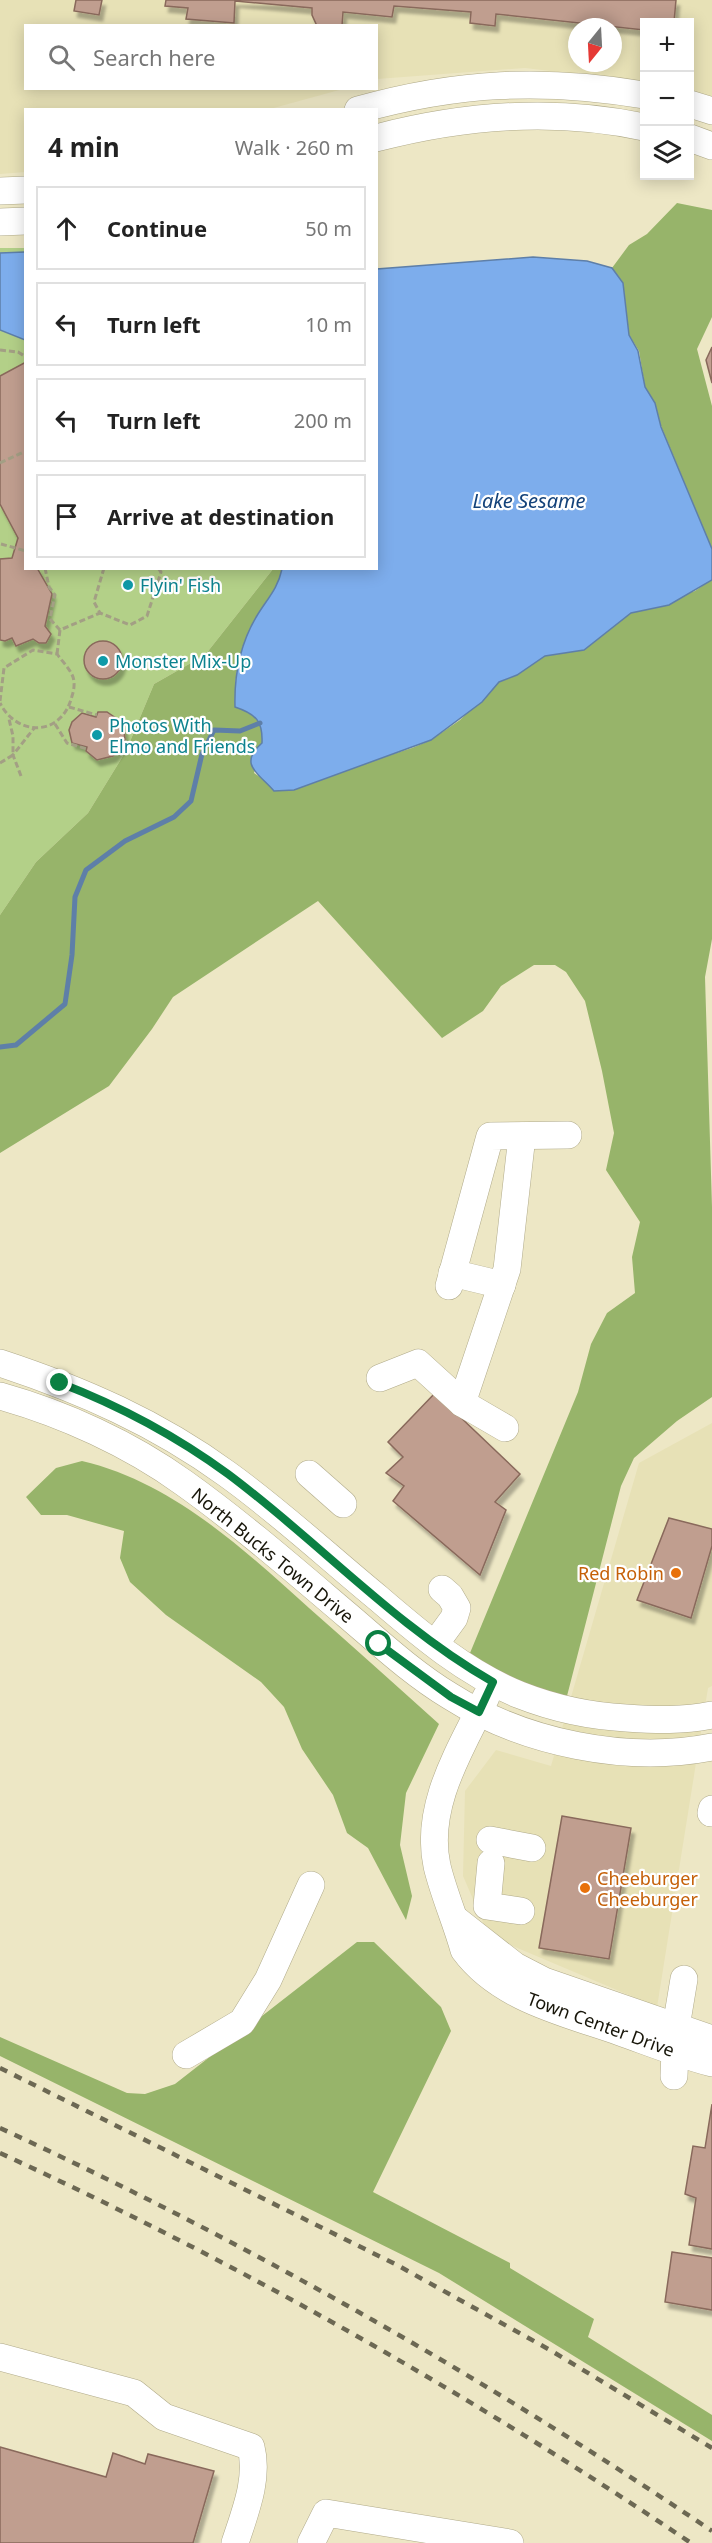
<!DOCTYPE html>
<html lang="en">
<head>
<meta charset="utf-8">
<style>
  body { margin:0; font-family:"Noto Sans",sans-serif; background:#f2f2f2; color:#222 }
  .controls { position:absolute; right:18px; top:18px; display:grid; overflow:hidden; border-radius:0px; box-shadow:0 3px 15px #0003 }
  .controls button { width:54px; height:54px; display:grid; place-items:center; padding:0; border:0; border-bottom:2px solid #e0e0e0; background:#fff; color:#222; font:30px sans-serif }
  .compass { position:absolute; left:568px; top:18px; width:54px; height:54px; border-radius:50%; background:#fff; box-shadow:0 3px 15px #0003; rotate:198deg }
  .stop { position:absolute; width:18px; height:18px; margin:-14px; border:4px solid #0b8043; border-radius:50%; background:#fff }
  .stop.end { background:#0b8043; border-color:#fff; box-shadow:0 2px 6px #0008 }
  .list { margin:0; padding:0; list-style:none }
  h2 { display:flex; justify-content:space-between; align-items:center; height:78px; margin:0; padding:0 24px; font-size:26px }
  h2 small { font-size:20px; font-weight:400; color:#767676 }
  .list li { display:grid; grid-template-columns:39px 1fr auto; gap:18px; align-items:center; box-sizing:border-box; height:84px; margin:0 12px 12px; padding:0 12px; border:2px solid #e0e0e0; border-radius:0px }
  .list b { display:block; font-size:22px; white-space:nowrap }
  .list em { font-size:20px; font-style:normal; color:#767676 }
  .icon { flex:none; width:33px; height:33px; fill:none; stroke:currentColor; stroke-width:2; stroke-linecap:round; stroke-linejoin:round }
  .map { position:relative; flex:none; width:712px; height:2543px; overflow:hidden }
  .search { position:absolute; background:#fff; box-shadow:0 3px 15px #0003; left:24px; top:24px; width:354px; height:66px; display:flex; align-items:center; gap:15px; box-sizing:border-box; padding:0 21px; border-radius:0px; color:#767676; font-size:22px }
  .panel { position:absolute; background:#fff; box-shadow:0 3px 15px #0003; left:24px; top:108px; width:354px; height:462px; border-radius:0px }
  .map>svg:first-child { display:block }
  .built { fill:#e7e1b6; fill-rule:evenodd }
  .green { fill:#b3d088 }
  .forest { fill:#97b46a }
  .water { fill:#7dadec; stroke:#5e7fa8; stroke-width:1.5 }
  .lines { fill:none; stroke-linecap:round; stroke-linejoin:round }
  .stream { stroke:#5e7fa8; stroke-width:5 }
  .building { fill:#c09e8f; stroke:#89695b; stroke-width:1.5; filter:url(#shadow) }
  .minor-casing { stroke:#b0aa89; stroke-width:28 }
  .path { stroke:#a39f84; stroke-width:3; stroke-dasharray:6 3; stroke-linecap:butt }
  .minor { stroke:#fff; stroke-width:27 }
  .rail { stroke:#6c6853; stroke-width:4.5; stroke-dasharray:8 8; stroke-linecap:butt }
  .route { stroke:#0b8043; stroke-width:8 }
  .culture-dot { fill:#0f9aa8; stroke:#fff; stroke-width:2 }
  .food-dot { fill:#e8710a; stroke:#fff; stroke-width:2 }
  .labels { text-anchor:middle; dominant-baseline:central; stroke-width:4.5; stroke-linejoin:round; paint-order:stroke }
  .culture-label { font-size:18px; fill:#0d838f; stroke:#fff; text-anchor:start }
  .street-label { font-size:18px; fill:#171509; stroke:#fff }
  .food-label { font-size:18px; fill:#c56008; stroke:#fff; text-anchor:end }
  .water-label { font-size:20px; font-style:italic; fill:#13427a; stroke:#fff }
</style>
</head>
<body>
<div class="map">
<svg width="712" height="2543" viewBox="0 0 712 2543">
  <defs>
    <filter id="shadow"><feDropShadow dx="3.5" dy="6" stdDeviation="1.5" flood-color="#0004"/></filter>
  </defs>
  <rect width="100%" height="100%" fill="#ede7c5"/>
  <g class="built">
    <path d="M0 0H712V105L690 98V22H644V82L525 68 377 79 376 26H26V88L343 89 270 109 26 110 25 172 0 174ZM577 27H613V63H577Z"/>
    <polygon points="712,1423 712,1686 708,1688 657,2007 489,1936 463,1876 465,1791 496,1750 551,1766 639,1463"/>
  </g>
  <polygon class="green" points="0,248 25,248 26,568 273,569 205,655 154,684 126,751 88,813 36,862 0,915"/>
  <g class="forest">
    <polygon points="677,203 712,210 712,317 697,349 712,406 712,549 661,426 655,403 645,387 639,351 629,335 623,283 612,268 629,245 647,234"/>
    <path d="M273 569H282C278 588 268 598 258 614 240 643 234 673 235 707 274 720 263 741 254 773L266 781 294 790 355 766 412 748 431 740 460 720 499 682 517 675 545 656 584 650 631 613 669 605 682 595 695 591 712 579V939L705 977 712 1207V1397L677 1421 634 1458 621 1486 567 1696C530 1688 501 1675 470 1653L578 1392 591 1344 607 1313 635 1293 632 1257 640 1222 606 1170 614 1133 602 1071 585 1001 566 972 555 965H534L501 986 483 1011 442 1038 318 901 173 997 152 1029 109 1086 0 1153V915L36 862 88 813 126 751 154 684 205 655Z"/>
    <path d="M82 1461C172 1482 242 1548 309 1608 353 1647 396 1685 439 1724L406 1793 400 1845 412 1896 406 1920 368 1848 347 1833 333 1795 302 1749 284 1707 261 1682 166 1615 130 1582 120 1558 124 1531 67 1515H41L26 1497 56 1468Z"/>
    <polygon points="357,1942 374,1942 441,2007 451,2031 373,2192 510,2263 510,2268 594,2319 588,2337 712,2415 712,2441 439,2273 0,2056 0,2037 127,2093 145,2094 175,2084"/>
  </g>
  <g class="water">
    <polygon points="25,252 26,252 25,340 0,330 0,253"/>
    <path d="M533 257 587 261 612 268 623 283 629 335 638 351 645 387 655 403 661 427 712 549V580L669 605 631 613 584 650 545 656 517 675 499 682 482 702 431 740 294 790 274 791C260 774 237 765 262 743 263 721 256 714 235 707 234 673 240 643 258 614 268 598 278 588 282 569L376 568 377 269Z"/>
  </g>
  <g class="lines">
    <polyline class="stream" points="0,1047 16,1045 65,1004 72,955 75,897 86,870 125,841 174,817 191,801 202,754 214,730 240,731 260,723"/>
  </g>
  <g class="building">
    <polygon points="76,0 102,0 99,15 74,11"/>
    <polygon points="166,0 676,0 674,22 644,22 644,30 496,14 495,26 470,23 471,12 394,6 392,17 343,12 342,26 317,26 312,15 312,8 235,1 234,23 186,19 188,8 165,6"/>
    <polygon points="712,347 712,383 706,360"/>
    <polygon points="26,362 26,568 37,568 52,594 45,626 51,634 46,643 39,643 33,639 16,646 12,638 5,641 0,640 0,559 12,558 18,538 0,504 0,376"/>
    <circle cx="103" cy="660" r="19"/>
    <polygon points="98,712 107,712 123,723 125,739 123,746 113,756 97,760 86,751 87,747 72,743 69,730 72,722 82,713 96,717"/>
    <polygon points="435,1393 520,1474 495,1502 506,1510 480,1575 393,1501 404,1486 386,1473 403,1457 388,1442"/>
    <polygon points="669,1518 712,1529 712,1546 691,1618 637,1600"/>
    <polygon points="562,1816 631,1828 609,1959 539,1948"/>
    <polygon points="712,2104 712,2249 689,2245 696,2198 685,2194 693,2146 705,2148"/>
    <polygon points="672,2252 712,2258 712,2310 665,2302"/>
    <polygon points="0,2447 106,2477 113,2453 145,2464 148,2454 214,2471 193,2543 0,2543"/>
  </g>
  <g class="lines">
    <g class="minor-casing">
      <g id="minor">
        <polyline points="690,104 712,111"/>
        <path d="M358 110C457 82 544 78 644 95"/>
        <path d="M376 138C464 115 556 108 644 127"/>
        <polyline points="690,138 712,146"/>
        <polyline points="0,191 26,190"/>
        <polyline points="0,222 26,221"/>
        <polyline points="452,1273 502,1285"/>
        <polyline points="449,1286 490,1136 568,1135"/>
        <path d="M0 1363C82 1390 157 1423 227 1474 280 1512 328 1557 378 1598 421 1635 467 1674 520 1695 553 1708 591 1716 626 1718 656 1720 683 1721 712 1715"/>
        <polyline points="380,1378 418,1363 462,1403 505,1428"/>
        <path d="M0 1396C64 1414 130 1444 184 1483 240 1523 294 1570 347 1615 380 1643 412 1673 450 1696 524 1743 627 1764 712 1747"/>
        <polyline points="462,1403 507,1269 522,1136"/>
        <polyline points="309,1474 343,1504"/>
        <polyline points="435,1644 454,1618 457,1608 450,1596 442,1589"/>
        <path d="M486 1697C461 1749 424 1805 437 1866 444 1895 456 1921 464 1950 500 1999 566 2013 620 2032 651 2043 681 2055 712 2063"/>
        <polyline points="711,1813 712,1809"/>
        <polyline points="490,1840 532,1848"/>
        <polyline points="491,1863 487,1906 521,1911"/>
        <polyline points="455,1919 515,1966 544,1981 712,2039"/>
        <polyline points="186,2055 242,2022 268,1980 311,1885"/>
        <polyline points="674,2076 676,2027 684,1979"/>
        <path d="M0 2357 134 2393 164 2417 251 2447C259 2479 245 2512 235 2543"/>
        <polyline points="311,2543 326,2513 510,2543"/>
      </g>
    </g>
    <g class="path">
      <polyline points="0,350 18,352 26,357"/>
      <polyline points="0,463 26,451"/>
      <polyline points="1,544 26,551"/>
      <polyline points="45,568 49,587 55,595 50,619 60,630 100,613"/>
      <polyline points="104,568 94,602 100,613 130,625 147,616 161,572 158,568"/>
      <polyline points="57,654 60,630"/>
      <path d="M0 701 4 668 33 650 57 654C62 661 70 669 73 677 75 683 74 690 72 696 62 737 17 737 0 703"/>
      <polyline points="69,707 97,715"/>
      <polyline points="55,724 67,743 87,749"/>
      <polyline points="0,763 13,755 13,736 9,719"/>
      <polyline points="21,776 13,755 35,727"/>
    </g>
    <use href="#minor" class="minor"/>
    <g class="rail">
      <polyline points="0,2068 397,2265 550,2350 712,2448"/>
      <path d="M0 2128C249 2243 485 2378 712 2531"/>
      <path d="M0 2153C241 2264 471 2395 691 2543"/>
    </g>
  </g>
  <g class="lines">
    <path class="route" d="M60 1383C120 1406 176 1436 228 1474 318 1541 395 1626 493 1682L479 1712 451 1697 379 1644"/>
  </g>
  <g class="culture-dot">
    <circle cx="128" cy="585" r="6"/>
    <circle cx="103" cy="661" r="6"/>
    <circle cx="97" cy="735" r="6"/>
  </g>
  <g class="food-dot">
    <circle cx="676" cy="1573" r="6"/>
    <circle cx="585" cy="1888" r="6"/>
  </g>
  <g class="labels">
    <g class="culture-label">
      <text x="140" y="585">Flyin' Fish</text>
      <text x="115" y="661">Monster Mix-Up</text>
      <text x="109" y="725">Photos With<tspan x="109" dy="21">Elmo and Friends</tspan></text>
    </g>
    <g class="street-label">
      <text transform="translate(273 1555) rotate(39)">North Bucks Town Drive</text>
      <text transform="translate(601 2024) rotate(20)">Town Center Drive</text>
    </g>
    <g class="food-label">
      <text x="664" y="1573">Red Robin</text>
      <text x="597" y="1878" text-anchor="start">Cheeburger<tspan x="597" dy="21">Cheeburger</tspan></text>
    </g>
    <g class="water-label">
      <text x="529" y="500">Lake Sesame</text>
    </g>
  </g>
</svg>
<div class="controls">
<button>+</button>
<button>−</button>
<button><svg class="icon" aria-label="layers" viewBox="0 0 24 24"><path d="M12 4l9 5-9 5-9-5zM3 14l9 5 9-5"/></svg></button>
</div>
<svg class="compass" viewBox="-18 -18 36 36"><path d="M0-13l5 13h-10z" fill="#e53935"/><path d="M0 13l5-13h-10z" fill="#767676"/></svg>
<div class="stop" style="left:379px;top:1644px"></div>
<div class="stop end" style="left:60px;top:1383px"></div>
<div class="search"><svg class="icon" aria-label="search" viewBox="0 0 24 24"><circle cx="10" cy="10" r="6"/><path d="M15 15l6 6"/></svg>Search here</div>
<section class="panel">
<h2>4 min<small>Walk · 260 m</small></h2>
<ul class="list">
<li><svg class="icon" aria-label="ahead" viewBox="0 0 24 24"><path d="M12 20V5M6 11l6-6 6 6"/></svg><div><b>Continue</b></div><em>50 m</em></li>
<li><svg class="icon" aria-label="left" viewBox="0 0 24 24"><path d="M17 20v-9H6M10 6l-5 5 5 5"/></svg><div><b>Turn left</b></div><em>10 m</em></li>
<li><svg class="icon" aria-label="left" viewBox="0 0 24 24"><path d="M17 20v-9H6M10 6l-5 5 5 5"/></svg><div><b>Turn left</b></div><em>200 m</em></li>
<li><svg class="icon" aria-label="arrive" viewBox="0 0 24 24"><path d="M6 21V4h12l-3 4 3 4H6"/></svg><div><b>Arrive at destination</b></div></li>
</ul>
</section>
</div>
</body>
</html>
